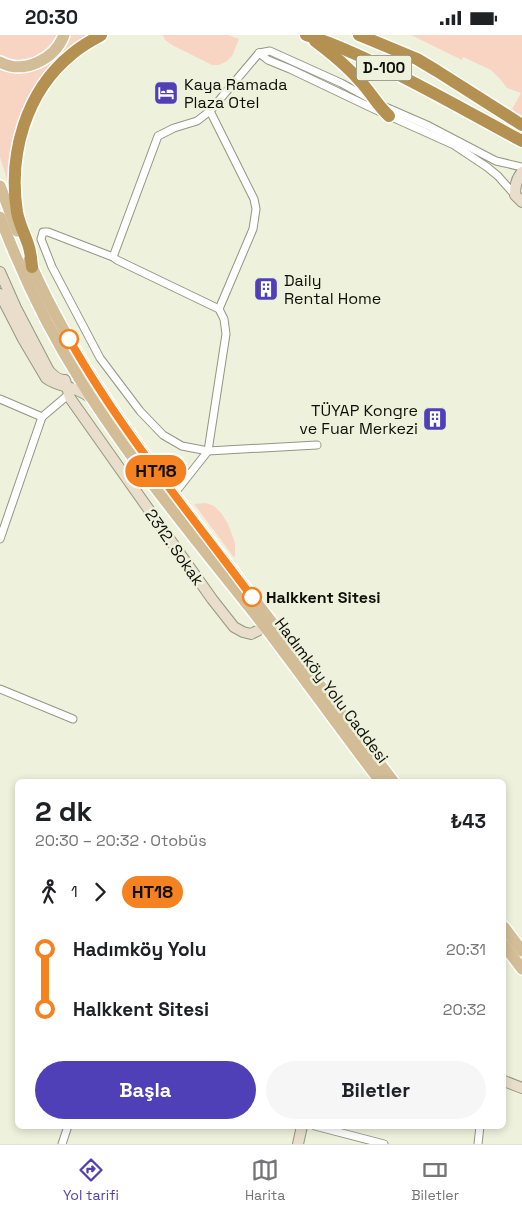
<!DOCTYPE html>
<html lang="tr">
<head>
<meta charset="utf-8">
<style>
  :root { --surface:#fff; --page:#f6f6f6; --text:#202124; --muted:#757577; --line:#e0e0e0; --accent:#5040b8 }
  body { margin:0; font-family:"Space Grotesk",sans-serif; background:var(--page); color:var(--text); height:100vh; display:flex; flex-direction:column; font-size:19px; white-space:nowrap }
  * { box-sizing:border-box; margin:0 }
  p { font-size:16px; color:var(--muted) }
  .icon { flex:none; width:28px; height:28px; fill:none; stroke:currentColor; stroke-width:2; stroke-linecap:round; stroke-linejoin:round }
  .map { position:relative; flex:1; overflow:hidden }
  .details { position:absolute; left:15px; top:744px; width:491px; height:350px; display:flex; flex-direction:column; background:var(--surface); border-radius:8px; box-shadow:0 2px 8px #0003 }
  .details>* { flex:none }
  .badge { padding:0 10px; border-radius:16px; font-size:18px; line-height:32px }
  .map>.badge { position:absolute; translate:-50% -50%; box-shadow:0 0 0 2px #fff }
  .legs { display:flex; align-items:center; gap:8px; height:55px; padding:0 20px; font-size:16px }
  .legs p { margin-inline-start:auto }
  .summary { display:flex; align-items:center; justify-content:space-between; height:85px; padding:0 20px }
  h1 { font-size:28px; font-weight:700; line-height:38px }
  .cta { display:flex; gap:10px; margin-top:auto; padding:10px 20px }
  .cta a { flex:1; height:58px; border-radius:30px; background:var(--accent); color:#fff; font-size:20px; font-weight:700; line-height:58px; text-align:center }
  .cta a+a { background:var(--page); color:var(--text) }
  ul { padding:0 20px; list-style:none }
  li { display:flex; align-items:center; gap:18px; height:60px; font-size:19px }
  li i { display:grid; place-items:center; width:8px; height:100%; margin:0 6px; background:currentColor }
  li i::after { content:''; width:12px; height:12px; margin:-6px; border:4px solid; border-radius:50%; background:var(--surface) }
  li p { margin-inline-start:auto }
  li:first-child i { background:linear-gradient(#0000 50%,currentColor 0) }
  li:last-child i { background:linear-gradient(currentColor 50%,#0000 0) }
  .status { display:flex; justify-content:space-between; align-items:center; height:35px; padding:0 25px; background:var(--surface); direction:ltr }
  .status svg { height:14px; fill:currentColor }
  .tabs { display:flex; justify-content:space-around; align-items:center; height:70px; border-top:1px solid var(--line); background:var(--surface); font-size:14px; color:var(--muted) }
  .tabs a { display:grid; justify-items:center; gap:2px }
  .tabs .active { color:var(--accent) }
  .map>svg:first-child { display:block }
</style>
</head>
<body>
<div class="status"><b>20:30</b><svg viewBox="0 0 49 12"><path d="M0 12V9h3v3zM5 12V6h3v6zM10 12V3h3v9zM15 12V0h3v12zM26 1h20v11H26zM47 4h2v5h-2z"/></svg></div>
<div class="map">
<svg width="522" height="1109" viewBox="0 0 522 1109">
  <rect width="100%" height="100%" fill="#eef2dc"/>
  <g fill="#f8d4c2">
    <path d="M0,0H59L47,17L24,27L9,26L0,22Z"/>
    <path d="M68,0H92L50,34L9,151L0,122V32L20,35Z"/>
    <path d="M163,0H228L239,4L232,21L227,26L219,30H212L174,11L165,5Z"/>
    <path d="M411,0H522V82L512,74L521,58L507,53L500,44L491,35L463,22L462,25Z"/>
    <path d="M206,468L214,471L221,478L228,489L235,508V522L233,521L194,469Z"/>
  </g>
  <g fill="none" stroke-linecap="round" stroke-linejoin="round">
    <defs>
      <g id="street">
        <path d="M259,18L210,76L197,86L174,93L158,101L113,222L48,197H43L41,204L52,232L100,323L140,376L163,400L182,411L208,416L317,410"/>
        <path d="M259,18L268,25L290,34L376,75L454,110L487,132L498,141L515,160"/>
        <path d="M259,18L270,16L341,48L372,65"/>
        <path d="M383,71L429,91L496,126L522,132"/>
        <path d="M210,76L254,164L256,174L253,194L219,274"/>
        <path d="M113,222L117,225L219,274L224,284L226,299L208,416L174,459"/>
        <path d="M0,364L42,382"/>
        <path d="M0,504L42,382L68,360"/>
        <path d="M0,654L73,684"/>
        <path d="M315,1091L384,1109"/>
        <path d="M62,1109L68,1091"/>
        <path d="M478,1109L480,1091"/>
      </g>
      <g id="secondary">
        <path d="M522,137C516,144 515,151 515,160L522,167"/>
        <path d="M0,237L16,273L49,336C53,340 57,345 64,345"/>
        <path d="M0,259L23,304L46,343C55,350 66,351 77,355C82,357 87,360 91,363"/>
        <path d="M65,345L70,363L212,564L234,592L243,597L251,599L265,592"/>
        <path d="M504,1046L522,1053"/>
        <path d="M298,1109L302,1091"/>
      </g>
      <g id="primary">
        <path d="M0,27C24,40 55,24 64,0"/>
        <path d="M0,151L17,196"/>
        <path d="M0,182C22,240 49,296 82,348C136,434 202,512 265,592C304,643 341,695 380,746"/>
        <path d="M29,225C74,329 143,419 211,508C272,587 333,667 393,746"/>
        <path d="M504,892L522,916"/>
        <path d="M504,910L522,934"/>
      </g>
      <g id="highway">
        <path d="M306,0C336,9 365,23 393,37C437,59 479,83 522,106"/>
        <path d="M359,0L417,24L437,36L522,90"/>
        <path d="M315,6C331,18 346,30 359,45C370,56 377,70 389,81"/>
        <path d="M32,232C31,224 31,217 28,209C24,198 19,188 17,177C8,119 26,56 72,19C81,11 91,6 101,0"/>
      </g>
    </defs>
    <use href="#street" stroke="#939682" stroke-width="9"/>
    <use href="#secondary" stroke="#939682" stroke-width="12"/>
    <use href="#primary" stroke="#fff" stroke-width="14"/>
    <use href="#highway" stroke="#fff" stroke-width="15"/>
    <use href="#street" stroke="#fff" stroke-width="7"/>
    <use href="#secondary" stroke="#e8decb" stroke-width="10"/>
    <use href="#primary" stroke="#d2bd97" stroke-width="11"/>
    <use href="#highway" stroke="#b49151" stroke-width="12"/>
  </g>
  <g fill="none" stroke-linecap="round" stroke-linejoin="round">
    <defs>
      <path id="line-1" d="M69,304C121,396 189,477 252,562"/>
    </defs>
    <use href="#line-1" stroke="#fff" stroke-width="11"/>
    <use href="#line-1" stroke="#f58220" stroke-width="8"/>
  </g>
  <defs>
    <symbol id="hotel-square" viewBox="-11 -11 22 22"><rect x="-9" y="-9" width="18" height="18" rx="4" fill="#5040b8" stroke="#eef2dc"/><path d="M-6-4.5h1.5V1H6V5H4.5V3h-9V5H-6ZM-4 0a1.8 1.8 0 1 1 3.6 0ZM.5 0V-2.5h3Q6-2.5 6 0Z" fill="#fff"/></symbol>
    <symbol id="building-square" viewBox="-11 -11 22 22"><rect x="-9" y="-9" width="18" height="18" rx="4" fill="#5040b8" stroke="#eef2dc"/><path d="M-4-6H4V6H1V3H-1V6H-4ZM-2.5-4.3h1.7v1.8h-1.7ZM.8-4.3h1.7v1.8H.8ZM-2.5-1h1.7V.8h-1.7ZM.8-1h1.7V.8H.8Z" fill="#fff"/></symbol>
  </defs>
  <g fill-rule="evenodd">
    <use href="#hotel-square" x="152" y="44" width="28" height="28"/>
    <use href="#building-square" x="252" y="240" width="28" height="28"/>
    <use href="#building-square" x="421" y="370" width="28" height="28"/>
  </g>
  <g fill="#fff" stroke="#f58220" stroke-width="2.5">
    <circle cx="69" cy="304" r="9"/>
    <circle cx="252" cy="562" r="9"/>
  </g>
  <g text-anchor="middle" stroke-width="5" stroke-linejoin="round" paint-order="stroke">
    <rect fill="#eef2dc" stroke="#515348" stroke-width="1" x="356.5" y="20.5" width="55" height="25" rx="4"/>
    <g font-size="15" font-weight="bold" fill="#0e0f08">
      <text x="384" y="38">D-100</text>
    </g>
    <g font-size="16" fill="#0e0f08" stroke="#eef2dc" text-anchor="start">
      <text x="184" y="55">Kaya Ramada<tspan x="184" dy="18">Plaza Otel</tspan></text>
      <text x="284" y="251">Daily<tspan x="284" dy="18">Rental Home</tspan></text>
      <text x="418" y="381" text-anchor="end">TÜYAP Kongre<tspan x="418" dy="18">ve Fuar Merkezi</tspan></text>
    </g>
    <g font-size="16" fill="#0e0f08" stroke="#eef2dc">
      <text transform="translate(175 512) rotate(55)" y="6">2312. Sokak</text>
      <text transform="translate(332 655) rotate(53)" y="6">Hadımköy Yolu Caddesi</text>
    </g>
    <g font-size="16" font-weight="bold" fill="#0e0f08" stroke="#eef2dc" text-anchor="start">
      <text x="266" y="568">Halkkent Sitesi</text>
    </g>
  </g>
</svg>
<b class="badge" style="left:156px;top:436px;background:#f58220;color:#111">HT18</b>
<section class="details">
<div class="summary"><div><h1>2 dk</h1><p>20:30 – 20:32 · Otobüs</p></div><b>₺43</b></div>
<div class="legs"><svg class="icon" aria-label="walk" viewBox="0 0 24 24"><circle cx="13" cy="4" r="2"/><path d="M13 8l-2 6 4 7M11 14l-3 7M7 12l3-4h3l4 4"/></svg>1<svg class="icon" aria-label="forward" viewBox="0 0 24 24"><path d="M9 5l7 7-7 7"/></svg><b class="badge" style="background:#f58220;color:#111">HT18</b></div>
<ul>
<li><i style="color:#f58220"></i><b>Hadımköy Yolu</b><p>20:31</p></li>
<li><i style="color:#f58220"></i><b>Halkkent Sitesi</b><p>20:32</p></li>
</ul>
<div class="cta"><a>Başla</a><a>Biletler</a></div>
</section>
</div>
<nav class="tabs">
<a class="active"><svg class="icon" aria-label="directions" viewBox="0 0 24 24"><path d="M12 3l9 9-9 9-9-9zM9 14v-3h6M13 9l2 2-2 2"/></svg>Yol tarifi</a>
<a><svg class="icon" aria-label="map" viewBox="0 0 24 24"><path d="M3 6l6-2 6 2 6-2v14l-6 2-6-2-6 2zM9 4v14M15 6v14"/></svg>Harita</a>
<a><svg class="icon" aria-label="tickets" viewBox="0 0 24 24"><path d="M3 7h18v10H3zM15 7v10"/></svg>Biletler</a>
</nav>
</body>
</html>
